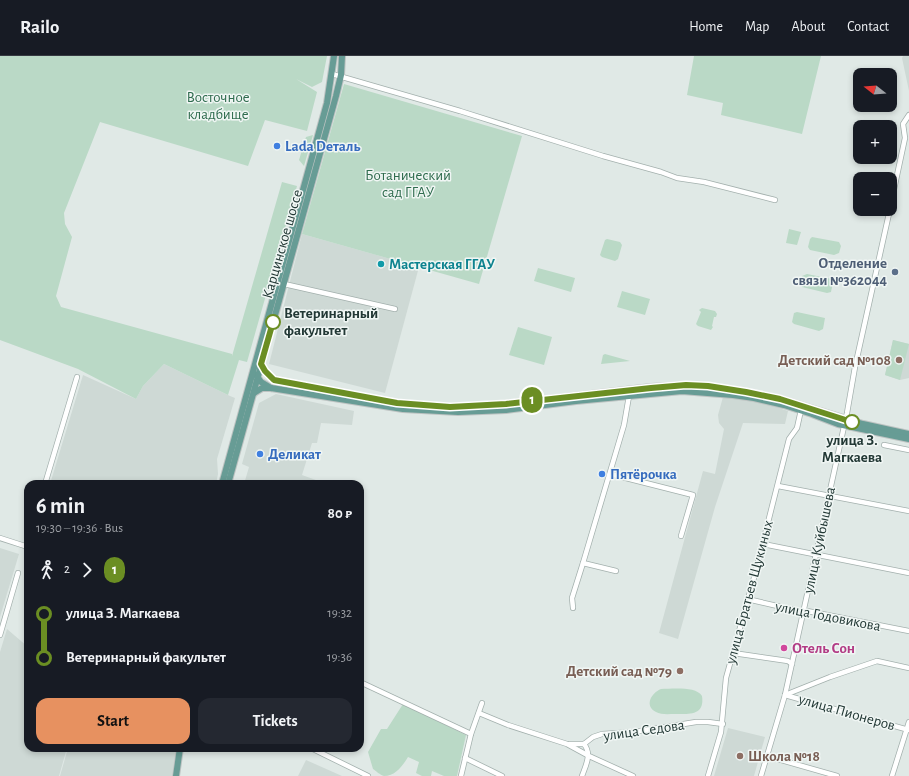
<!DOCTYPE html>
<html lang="en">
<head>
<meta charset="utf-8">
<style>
  :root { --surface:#171b24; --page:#242831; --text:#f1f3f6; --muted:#9ea1a6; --line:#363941; --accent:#e79160 }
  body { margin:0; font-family:"Alegreya Sans",sans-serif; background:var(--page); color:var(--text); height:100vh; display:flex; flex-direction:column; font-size:15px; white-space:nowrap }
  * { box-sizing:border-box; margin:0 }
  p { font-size:13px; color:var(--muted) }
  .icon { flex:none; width:22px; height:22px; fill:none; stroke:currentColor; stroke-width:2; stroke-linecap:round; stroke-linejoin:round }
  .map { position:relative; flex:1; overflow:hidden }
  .panel { position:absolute; left:24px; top:424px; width:340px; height:272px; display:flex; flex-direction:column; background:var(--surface); border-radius:12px; box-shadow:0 2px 6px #0003 }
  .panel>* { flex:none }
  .badge { padding:0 8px; border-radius:13px; font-size:14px; line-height:26px }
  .needle { width:26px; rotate:287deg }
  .fabs { position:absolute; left:853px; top:12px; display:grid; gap:8px }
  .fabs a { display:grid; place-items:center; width:44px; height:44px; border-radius:8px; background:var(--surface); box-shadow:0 2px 6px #0003; font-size:20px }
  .map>.badge { position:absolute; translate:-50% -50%; box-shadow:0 0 0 2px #fff }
  .legs { display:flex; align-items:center; gap:6px; height:44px; padding:0 12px; font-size:13px }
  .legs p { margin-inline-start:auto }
  .summary { display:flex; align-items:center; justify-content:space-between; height:68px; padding:0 12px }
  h1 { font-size:22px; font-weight:700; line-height:30px }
  .action { display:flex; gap:8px; margin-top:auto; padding:8px 12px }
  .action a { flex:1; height:46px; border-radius:12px; background:var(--accent); color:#111; font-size:16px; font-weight:700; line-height:46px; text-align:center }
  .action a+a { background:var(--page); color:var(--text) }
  ul { padding:0 12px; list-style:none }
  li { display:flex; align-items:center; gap:14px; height:44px; font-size:15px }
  li i { display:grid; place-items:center; width:6px; height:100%; margin:0 5px; background:currentColor }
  li i::after { content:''; width:10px; height:10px; margin:-5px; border:3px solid; border-radius:50%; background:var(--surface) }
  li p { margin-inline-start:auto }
  li:first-child i { background:linear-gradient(#0000 50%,currentColor 0) }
  li:last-child i { background:linear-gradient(currentColor 50%,#0000 0) }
  header { display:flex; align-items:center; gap:24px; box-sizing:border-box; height:56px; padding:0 20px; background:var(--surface); border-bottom:1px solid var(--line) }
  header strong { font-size:19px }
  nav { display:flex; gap:22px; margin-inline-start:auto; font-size:14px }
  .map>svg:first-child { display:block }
</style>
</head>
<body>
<header>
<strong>Railo</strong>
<nav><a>Home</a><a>Map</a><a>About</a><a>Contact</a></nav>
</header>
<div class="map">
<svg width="909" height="720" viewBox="0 0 909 720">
  <rect width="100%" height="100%" fill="#e0e9e6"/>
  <g fill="#ced9d5">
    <path d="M903,0H909V35L902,2Z"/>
    <path d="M302,178L419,211L385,337L269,308Z"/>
    <path d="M893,284L909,288V322L900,324L885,319Z"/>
    <path d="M164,308L230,340L235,342L217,403L218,418L216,428H50L83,319L136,343L143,330Z"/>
    <path d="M276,338L354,355L352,369L321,367L317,387H312L302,419L327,428H244L249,411L242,408L259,347Z"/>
    <path d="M723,341L763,347L788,355L785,368L743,367L715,451L678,583L659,577L703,415L715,418L724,373L719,367L718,359Z"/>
    <path d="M0,492L19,498L0,561Z"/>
    <path d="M7,573L28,591V692H67L59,720H0V596Z"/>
    <path d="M728,672L765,681L754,720H714Z"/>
    <path d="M68,692H176L172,720H60Z"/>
    <path d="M306,704L342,720H298Z"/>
  </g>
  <g fill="#bad9c6">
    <path d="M0,0H327L322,26L312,31L296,23L317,36L307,75L265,64L248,110L100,66L64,157L65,168L72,181L56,240L61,251L232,298V300L282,126L297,130L247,306L239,304L228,339L164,308L143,330L136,343L78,313L0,284Z"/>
    <path d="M694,0H821L802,78L721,59L723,47L687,39Z"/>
    <path d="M344,28L522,80L479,228L302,178Z"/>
    <path d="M313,79L304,110L299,104L306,81Z"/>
    <path d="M789,173L801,176L797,189L786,187Z"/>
    <path d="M812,181L839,186L841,190L839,197L834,199L810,194L808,191L810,183Z"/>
    <path d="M607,183L620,186L622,189L618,203L615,205L602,201L600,199L605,184Z"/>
    <path d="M538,212L575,222L571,236L534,225Z"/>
    <path d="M807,218L832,223L833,226L831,236L827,237L802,231L800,227L802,220Z"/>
    <path d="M622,235L650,243L645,259L617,251Z"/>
    <path d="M702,252L715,255L717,258L716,261H714L712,270L713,271L711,274L698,270L696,268L701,256L699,254Z"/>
    <path d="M797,256L825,262L823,273L819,275L794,268L792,266L794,257Z"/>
    <path d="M518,271L552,281L544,309L509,299Z"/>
    <path d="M893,284L909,288L900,324L885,319Z"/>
    <path d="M605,298L630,305L601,308L603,299Z"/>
    <path d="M661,633C672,633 696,630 702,640C705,660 689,658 675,658C669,658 661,659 656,656C644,650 651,637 661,633Z"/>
    <path d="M403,648L466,679L457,720H444L432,715L431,720H422L416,717L419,706L408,701C403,709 396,720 384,720C380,719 376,715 373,713L368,696L381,673H387Z"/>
  </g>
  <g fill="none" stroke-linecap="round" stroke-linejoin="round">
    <defs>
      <g id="minor">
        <path d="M332,18L460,55L603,100L661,116L677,122L704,126L775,144"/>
        <path d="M890,152L905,82L903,68L909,59"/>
        <path d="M284,228L395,253"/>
        <path d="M884,389L909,394"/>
        <path d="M610,418L693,439L681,480"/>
        <path d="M45,428L77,321"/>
        <path d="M778,430L909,455"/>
        <path d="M0,482L28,491"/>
        <path d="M763,488L909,517"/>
        <path d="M26,490L28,483"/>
        <path d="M616,515L583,507L624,369L629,340"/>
        <path d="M747,543L799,555H807L909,575"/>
        <path d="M573,552L572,542L583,507"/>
        <path d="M0,579L18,517"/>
        <path d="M733,597L788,605L792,608"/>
        <path d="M360,626L471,678"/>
        <path d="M785,639L830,621L877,605L909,612"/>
        <path d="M785,639L909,674"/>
        <path d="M479,657L508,669L567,688L589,700L633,720"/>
        <path d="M569,688H584L593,681L602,678L634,676L696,666H708L723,668"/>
        <path d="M311,692L368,720"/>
        <path d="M767,700L837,720"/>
        <path d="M465,702L502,720"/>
        <path d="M461,720L471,678L482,647"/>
        <path d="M582,720C586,709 592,698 584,688"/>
        <path d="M708,720L721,676L726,622L755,518L789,383L797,372L801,354"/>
        <path d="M761,720L785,639L847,357L855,311L890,153"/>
        <path d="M892,720L909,666"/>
      </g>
      <g id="major">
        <path d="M261,308C264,315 270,323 277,325L397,347L449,351L506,348L651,331L686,329L708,330L746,336L781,343L863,368L909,378"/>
        <path d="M256,319L261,326L271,332"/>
        <path d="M254,337L262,332H271L403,353L458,356L506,354L576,345L682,335L733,339L754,342L784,349L812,358L838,368L909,383"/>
        <path d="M222,428L327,47L334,0"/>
        <path d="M228,428L336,40L341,19L342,0"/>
        <path d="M176,720L180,692"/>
      </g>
    </defs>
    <use href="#minor" stroke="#a3b0ad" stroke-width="6"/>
    <use href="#major" stroke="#bdc3c2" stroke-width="8"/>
    <use href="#minor" stroke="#fff" stroke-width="4.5"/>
    <use href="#major" stroke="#679c95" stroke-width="6"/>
  </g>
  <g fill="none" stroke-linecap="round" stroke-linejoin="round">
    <defs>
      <path id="line-1" d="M273,266L261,308L265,315L274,324L397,347L450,351L506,348L651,332L686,329L708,330L746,336L780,343L852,366"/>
    </defs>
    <use href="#line-1" stroke="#fff" stroke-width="9"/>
    <use href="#line-1" stroke="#6b8e23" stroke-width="6"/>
  </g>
  <g fill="#3f7fe0" stroke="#f0f6f4" stroke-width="1.5">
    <circle cx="277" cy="90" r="4"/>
    <circle cx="260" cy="398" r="4"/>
    <circle cx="602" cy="418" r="4"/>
  </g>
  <circle fill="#0f9aa8" stroke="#f0f6f4" stroke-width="1.5" cx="381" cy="208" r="4"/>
  <circle fill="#5c6f8a" stroke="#f0f6f4" stroke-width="1.5" cx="895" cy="216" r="4"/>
  <g fill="#fff" stroke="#6b8e23" stroke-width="2">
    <circle cx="273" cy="266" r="7"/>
    <circle cx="852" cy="366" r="7"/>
  </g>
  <g fill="#8d6e63" stroke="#f0f6f4" stroke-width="1.5">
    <circle cx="899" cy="304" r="4"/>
    <circle cx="680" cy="615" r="4"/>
    <circle cx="740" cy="700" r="4"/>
  </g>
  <circle fill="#d1479c" stroke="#f0f6f4" stroke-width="1.5" cx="784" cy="592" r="4"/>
  <g text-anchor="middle" stroke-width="3" stroke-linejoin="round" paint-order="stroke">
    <g font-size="15" fill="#2f6c4e" stroke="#f0f6f4">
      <text x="218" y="46">Восточное<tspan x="218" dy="17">кладбище</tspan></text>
      <text x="408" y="124">Ботанический<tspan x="408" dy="17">сад ГГАУ</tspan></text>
    </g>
    <g font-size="15" font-weight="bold" fill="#366cbe" stroke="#f0f6f4" text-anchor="start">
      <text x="285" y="95">Lada Dеталь</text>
      <text x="268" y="403">Деликат</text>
      <text x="610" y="423">Пятёрочка</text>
    </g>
    <g font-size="15" fill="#223835" stroke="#f0f6f4">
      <text transform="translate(282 188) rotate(-74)" y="5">Карцинское шоссе</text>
      <text transform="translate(819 484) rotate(-78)" y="5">улица Куйбышева</text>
      <text transform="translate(749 536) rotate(-75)" y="5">улица Братьев Щукиных</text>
      <text transform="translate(828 560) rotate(11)" y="5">улица Годовикова</text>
      <text transform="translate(847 656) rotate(16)" y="5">улица Пионеров</text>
      <text transform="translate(644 674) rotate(-8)" y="5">улица Седова</text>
    </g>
    <g font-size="15" font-weight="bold" fill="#4e5e75" stroke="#f0f6f4" text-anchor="end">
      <text x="887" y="212">Отделение<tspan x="887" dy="17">связи №362044</tspan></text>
    </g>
    <g font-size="15" font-weight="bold" fill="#0d838f" stroke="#f0f6f4" text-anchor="start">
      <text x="389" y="213">Мастерская ГГАУ</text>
    </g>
    <g font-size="15" font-weight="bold" fill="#223835" stroke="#f0f6f4" text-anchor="start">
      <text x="284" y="262">Ветеринарный<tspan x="284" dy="17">факультет</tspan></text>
      <text x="852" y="389" text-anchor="middle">улица З.<tspan x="852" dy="17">Магкаева</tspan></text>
    </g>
    <g font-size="15" font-weight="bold" fill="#785e54" stroke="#f0f6f4" text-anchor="end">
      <text x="891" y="309">Детский сад №108</text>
      <text x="672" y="620">Детский сад №79</text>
      <text x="748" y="705" text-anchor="start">Школа №18</text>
    </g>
    <g font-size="15" font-weight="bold" fill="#b23c85" stroke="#f0f6f4" text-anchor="start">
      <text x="792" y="597">Отель Сон</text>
    </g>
  </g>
</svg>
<div class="fabs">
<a><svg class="needle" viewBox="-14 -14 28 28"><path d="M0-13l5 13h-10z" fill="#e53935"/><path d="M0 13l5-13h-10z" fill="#9ea1a6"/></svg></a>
<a>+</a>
<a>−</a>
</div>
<b class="badge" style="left:532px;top:344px;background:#6b8e23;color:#fff">1</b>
<section class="panel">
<div class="summary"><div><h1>6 min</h1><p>19:30 – 19:36 · Bus</p></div><b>80 ₽</b></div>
<div class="legs"><svg class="icon" aria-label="walk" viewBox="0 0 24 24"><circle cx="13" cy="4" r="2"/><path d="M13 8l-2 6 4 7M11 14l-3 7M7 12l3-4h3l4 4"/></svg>2<svg class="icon" aria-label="forward" viewBox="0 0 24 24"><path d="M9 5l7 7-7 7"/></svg><b class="badge" style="background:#6b8e23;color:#fff">1</b></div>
<ul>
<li><i style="color:#6b8e23"></i><b>улица З. Магкаева</b><p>19:32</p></li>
<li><i style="color:#6b8e23"></i><b>Ветеринарный факультет</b><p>19:36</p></li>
</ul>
<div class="action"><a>Start</a><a>Tickets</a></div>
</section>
</div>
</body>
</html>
